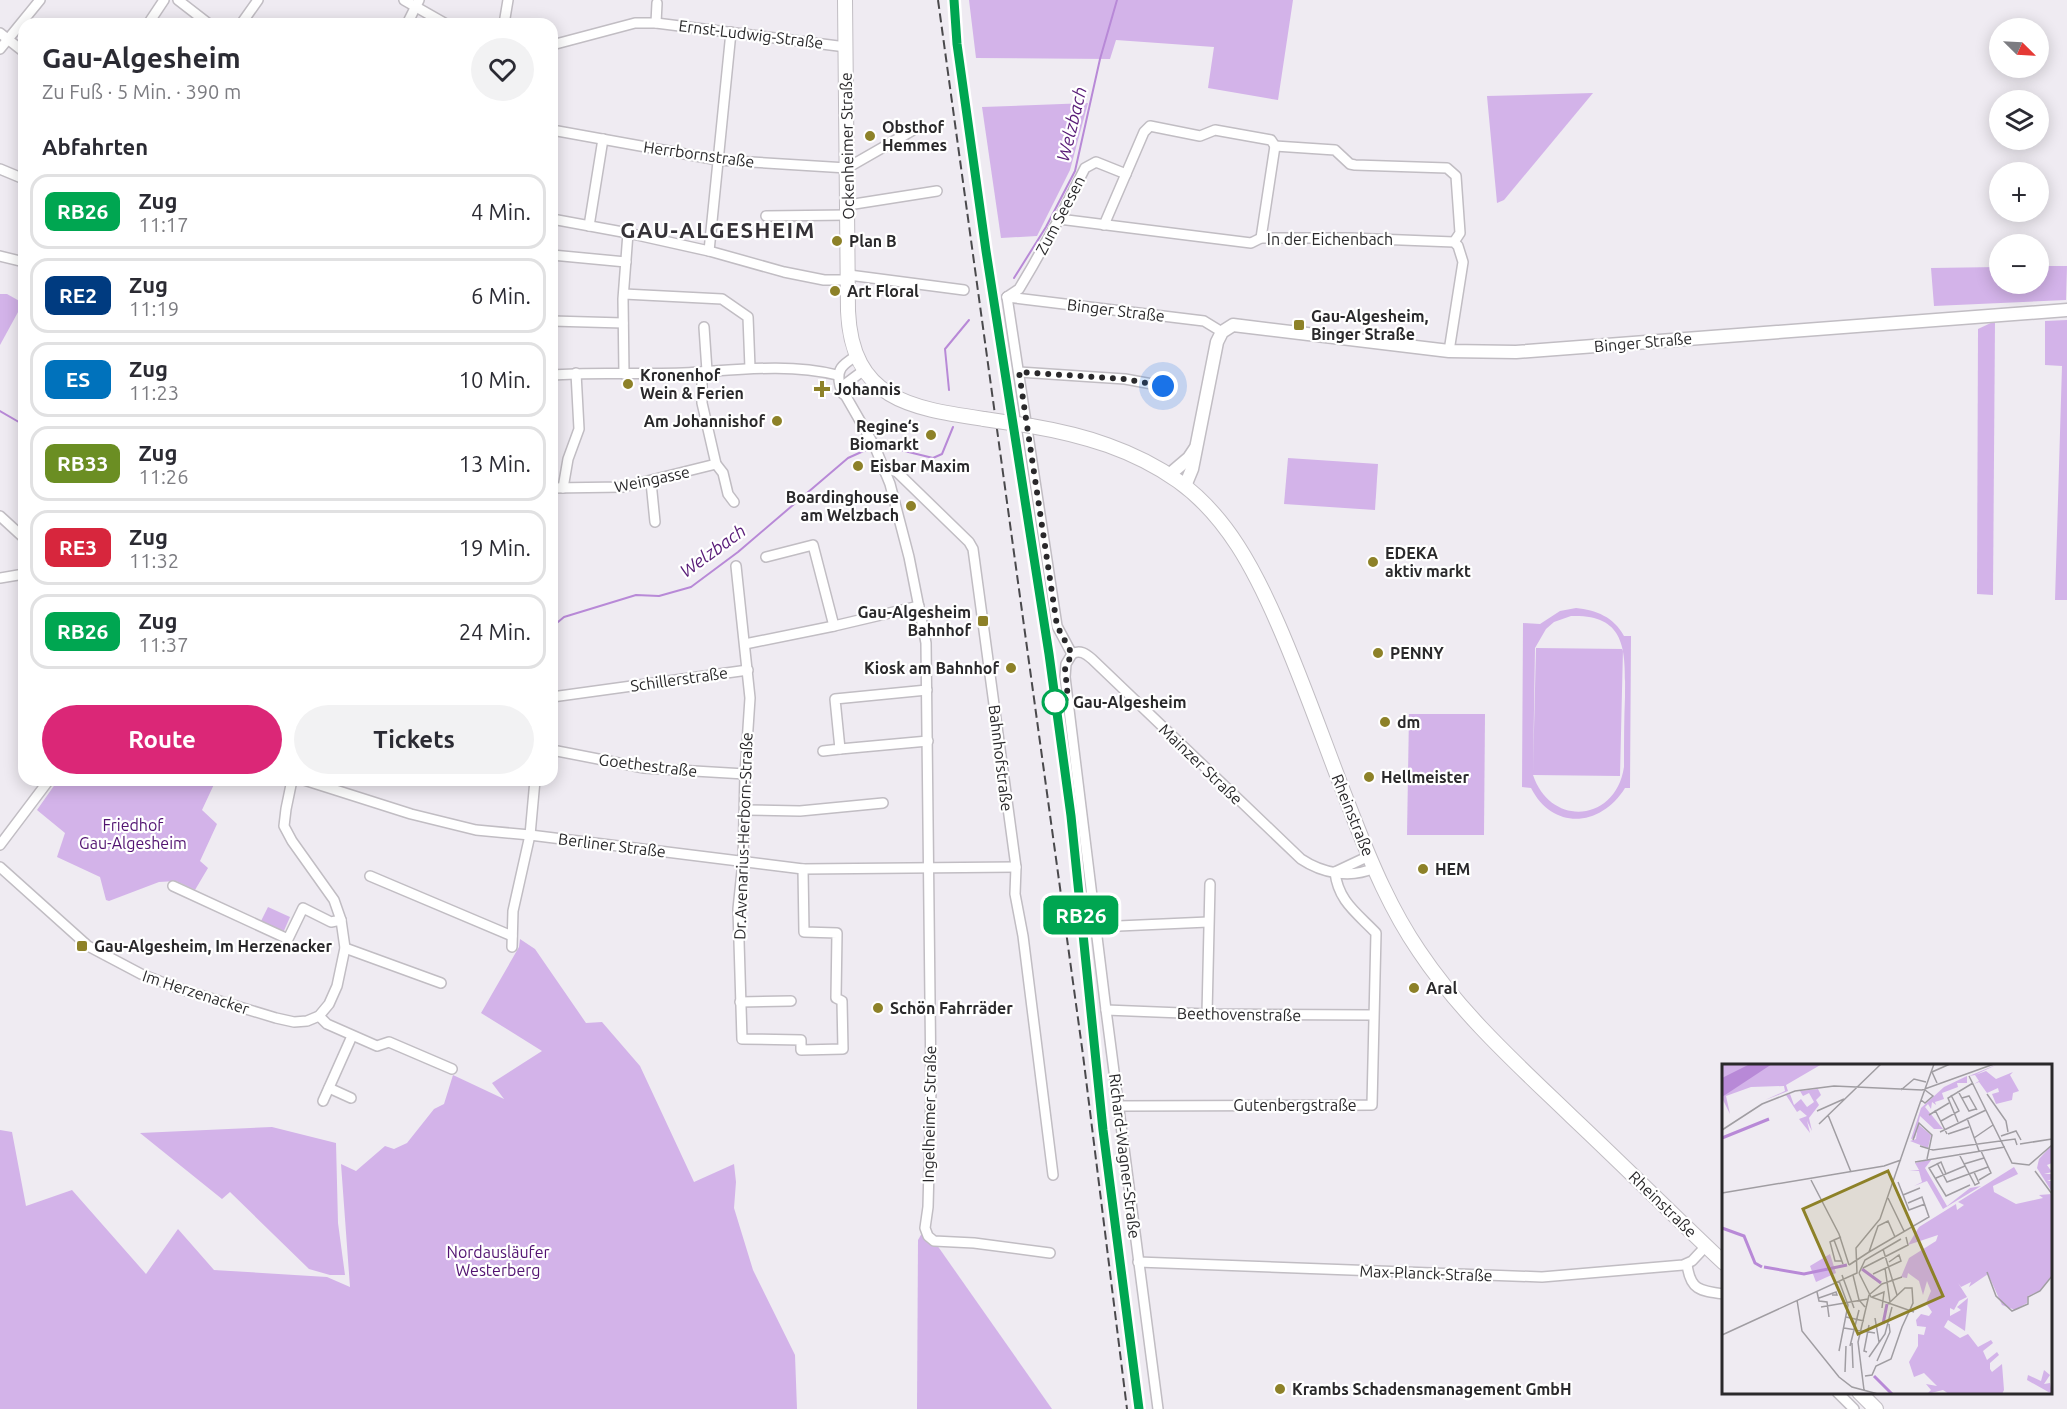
<!DOCTYPE html>
<html lang="de">
<head>
<meta charset="utf-8">
<style>
  :root { --surface:#fff; --page:#f2f2f3; --text:#2b2b33; --muted:#7c7c81; --line:#e1e1e2; --accent:#db2777 }
  body { margin:0; font-family:Ubuntu,sans-serif; background:var(--page); color:var(--text); height:100vh; display:flex; flex-direction:column; font-size:22px; white-space:nowrap }
  * { box-sizing:border-box; margin:0 }
  p { font-size:20px; color:var(--muted) }
  .icon { flex:none; width:33px; height:33px; fill:none; stroke:currentColor; stroke-width:2; stroke-linecap:round; stroke-linejoin:round }
  .map { position:relative; flex:1; overflow:hidden }
  .sheet { position:absolute; left:18px; top:18px; width:540px; height:768px; display:flex; flex-direction:column; background:var(--surface); border-radius:18px; box-shadow:0 3px 15px #0003 }
  .sheet>* { flex:none }
  .badge { padding:0 12px; border-radius:9px; font-size:21px; line-height:39px }
  .needle { width:39px; rotate:114deg }
  .fabs { position:absolute; left:1989px; top:18px; display:grid; gap:12px }
  .fabs a { display:grid; place-items:center; width:60px; height:60px; border-radius:50%; background:var(--surface); box-shadow:0 3px 15px #0003; font-size:30px }
  .you { position:absolute; width:30px; height:30px; margin:-15px; border:4px solid #fff; border-radius:50%; background:#1a73e8; box-shadow:0 0 0 9px #1a73e833 }
  .map>.badge { position:absolute; translate:-50% -50%; box-shadow:0 0 0 3px #fff }
  h2 { padding:0 24px; font-size:22px; line-height:54px }
  .round { display:grid; place-items:center; flex:none; width:63px; height:63px; border-radius:32px; background:var(--page) }
  .head { display:flex; align-items:center; justify-content:space-between; height:102px; padding:0 24px }
  h1 { font-size:28px; font-weight:700; line-height:45px }
  .cta { display:flex; gap:12px; margin-top:auto; padding:12px 24px }
  .cta a { flex:1; height:69px; border-radius:36px; background:var(--accent); color:#fff; font-size:24px; font-weight:700; line-height:69px; text-align:center }
  .cta a+a { background:var(--page); color:var(--text) }
  ul { padding:0; list-style:none }
  li { display:flex; align-items:center; gap:18px; height:75px; margin:0 12px 9px; padding:0 12px; border:3px solid var(--line); border-radius:18px }
  li div { flex:1 }
  li b { display:block; font-size:22px }
  li em { font-style:normal }
  li .badge { min-width:66px; font-weight:700; text-align:center }
  .map>svg:first-child { display:block }
</style>
</head>
<body>
<div class="map">
<svg width="2067" height="1409" viewBox="0 0 2067 1409">
  <rect width="100%" height="100%" fill="#efebf2"/>
  <g fill="#d3b3e9" fill-rule="evenodd">
    <path d="M969,0H1293L1278,100L1208,88L1214,47L1116,40L1110,59L976,58Z"/>
    <path d="M1593,93L1504,200L1497,203L1487,96Z"/>
    <path d="M1088,103L1070,170L1037,236L1001,238L982,107Z"/>
    <path d="M2039,266H2067L2066,300L1934,306L1931,268L1999,267L2000,284H2038Z"/>
    <path d="M0,294H7L23,303L0,345Z"/>
    <path d="M2067,320V600H2055L2062,366L2045,365V321Z"/>
    <path d="M1995,321L1993,595L1977,594L1978,329Z"/>
    <path d="M1288,458L1378,464L1375,510L1284,504Z"/>
    <path d="M1576,608C1596,610 1614,617 1624,636H1631L1630,788H1625C1601,827 1553,831 1531,788L1522,787L1523,623L1540,624L1560,611ZM1571,616C1629,614 1625,654 1625,697C1624,720 1624,743 1624,767C1616,822 1551,828 1533,775L1620,776L1623,649L1536,648L1533,771L1535,648L1546,629L1554,622Z"/>
    <path d="M1409,714H1485L1484,835H1407Z"/>
    <path d="M58,780H216L202,810L217,824L200,861L208,868L195,890L176,881L159,882L109,901L106,900L100,877L57,857L65,833L37,810Z"/>
    <path d="M268,907L290,917L283,933L260,923Z"/>
    <path d="M520,939L535,949L586,1023L602,1022L640,1066L694,1182L734,1164L736,1182L734,1208L753,1270L795,1355L797,1409H0V1130L12,1132L26,1206L72,1190L146,1274L178,1229L214,1270L327,1277L350,1287L341,1164L356,1171L385,1146L394,1149L407,1143L434,1109L444,1104L453,1075L504,1099L492,1083L542,1051L481,1013L519,947Z"/>
    <path d="M272,1127L336,1143L338,1223L345,1275H330L309,1269L230,1192L222,1199L140,1133Z"/>
    <path d="M925,1228L1052,1409H917L918,1240Z"/>
  </g>
  <g fill="none" stroke-linecap="round" stroke-linejoin="round">
    <g stroke="#b889d7" stroke-width="2">
      <path d="M1014,278L1046,227L1075,171L1100,59L1117,0"/>
      <path d="M949,390L945,349L969,320"/>
      <path d="M0,411L24,425"/>
      <path d="M888,447L933,458L942,454L953,427"/>
      <path d="M552,627L564,617L636,595L659,596L691,587L738,552L848,458L868,449"/>
    </g>
    <defs>
      <g id="minor">
        <path d="M178,0L209,24"/>
        <path d="M404,0L446,24"/>
        <path d="M656,23L657,3"/>
        <path d="M148,24L164,0"/>
        <path d="M241,24L258,0"/>
        <path d="M407,24L419,0"/>
        <path d="M504,24L508,0"/>
        <path d="M0,33L24,52"/>
        <path d="M552,45L635,23H656L846,47"/>
        <path d="M0,49L40,0"/>
        <path d="M552,130L718,160L847,168L915,129"/>
        <path d="M1275,146L1335,150L1350,164L1355,165L1447,168L1456,176L1460,233L1454,242"/>
        <path d="M0,169L24,179"/>
        <path d="M848,205L937,191"/>
        <path d="M766,216L848,215"/>
        <path d="M552,219L628,233L709,251L784,272L824,280H849"/>
        <path d="M1059,219L1251,243L1261,238H1350L1454,242L1458,246L1463,262L1449,351"/>
        <path d="M1104,225L1144,132L1150,126L1200,136L1215,130L1271,140L1275,146"/>
        <path d="M589,226L603,139"/>
        <path d="M1261,238L1275,146"/>
        <path d="M709,251L731,32"/>
        <path d="M552,255L626,262"/>
        <path d="M0,256L24,262"/>
        <path d="M849,275L964,290"/>
        <path d="M624,294L722,299L748,317L750,368"/>
        <path d="M1007,297L1057,626L1072,654"/>
        <path d="M1007,297L1204,321L1222,332"/>
        <path d="M1007,297L1019,289L1032,267L1059,219L1085,168L1096,162L1126,174"/>
        <path d="M552,321L623,323"/>
        <path d="M704,327L707,371"/>
        <path d="M856,356C842,365 836,369 840,386L875,447L890,484L909,557L926,643L931,1089L928,1207L925,1228L928,1236L934,1241L974,1243L1050,1253"/>
        <path d="M702,372V403L716,464L723,473L728,494L734,502"/>
        <path d="M1019,372L1125,379L1163,386"/>
        <path d="M624,374L623,299L628,233"/>
        <path d="M552,375C601,371 651,376 700,372C745,369 793,364 837,375"/>
        <path d="M843,394L844,385L864,370"/>
        <path d="M885,472L892,470L897,472L969,542L973,549L1016,867L1015,894L1023,936L1053,1175"/>
        <path d="M651,482L655,522"/>
        <path d="M552,488L623,487L716,464"/>
        <path d="M563,488L568,459L579,429L576,373"/>
        <path d="M0,516L24,538"/>
        <path d="M766,557L813,545L834,626"/>
        <path d="M736,566L750,698L745,774L743,862L738,909L742,1039L801,1040V1050L843,1049L842,1001L836,998L837,933L804,932L803,869"/>
        <path d="M0,578L24,574"/>
        <path d="M745,644L834,626L919,606"/>
        <path d="M1072,654L1066,664L1065,677L1106,1010L1158,1409"/>
        <path d="M1072,654C1080,649 1086,654 1092,659L1301,859C1322,873 1350,879 1374,868"/>
        <path d="M552,697L748,670"/>
        <path d="M840,749L928,741"/>
        <path d="M552,750L644,768L745,774"/>
        <path d="M823,751L840,749L835,699L927,690"/>
        <path d="M304,780L411,814L476,830L530,835L803,869L1016,867"/>
        <path d="M745,810L800,811L883,803"/>
        <path d="M0,845L49,780"/>
        <path d="M0,867L88,946L141,974L180,989L276,1018L294,1022L307,1021L319,1016L329,1004L337,986L345,948L341,920L334,900L292,841L284,826L286,809L292,780"/>
        <path d="M1335,872L1369,856"/>
        <path d="M370,876L512,936"/>
        <path d="M173,886L288,939L303,908L331,922L341,920"/>
        <path d="M1096,927L1208,922"/>
        <path d="M512,947L513,911L530,835L535,780"/>
        <path d="M345,948L441,983"/>
        <path d="M740,1002L791,1001"/>
        <path d="M1106,1010L1207,1014L1373,1015"/>
        <path d="M1207,1014L1210,884"/>
        <path d="M319,1016L327,1024L377,1046L389,1042L452,1069"/>
        <path d="M329,1088L351,1098"/>
        <path d="M323,1101L352,1036"/>
        <path d="M1118,1106L1372,1105L1376,933C1357,913 1338,901 1335,872"/>
        <path d="M1138,1262L1542,1277L1683,1265L1692,1261L1706,1246"/>
        <path d="M1687,1264C1690,1290 1700,1291 1724,1294"/>
        <path d="M1837,1392L1854,1409"/>
      </g>
      <g id="tertiary">
        <path d="M1169,475L1189,458L1195,449"/>
        <path d="M1185,486L1192,469L1217,342L1222,332L1233,325L1449,351L1516,352L2067,310"/>
      </g>
      <g id="secondary">
        <path d="M845,0L848,311C852,400 911,408 984,419"/>
        <path d="M1031,426C1084,435 1134,450 1178,481C1227,516 1255,571 1278,624C1306,688 1328,754 1354,819C1372,865 1391,910 1419,951C1461,1014 1518,1065 1572,1117C1623,1165 1673,1215 1724,1263"/>
        <path d="M1859,1392L1876,1409"/>
      </g>
    </defs>
    <use href="#minor" stroke="#c1bdc3" stroke-width="12"/>
    <use href="#tertiary" stroke="#c1bdc3" stroke-width="15"/>
    <use href="#secondary" stroke="#c1bdc3" stroke-width="16"/>
    <use href="#minor" stroke="#fff" stroke-width="9"/>
    <use href="#tertiary" stroke="#fff" stroke-width="12"/>
    <use href="#secondary" stroke="#fff" stroke-width="14"/>
    <g stroke="#4a494c" stroke-width="2" stroke-dasharray="9 4.5" stroke-linecap="butt">
      <path d="M938,0L1083,1055L1127,1409"/>
      <path d="M954,0L957,44L972,152L1049,654L1071,816L1103,1130L1139,1409"/>
    </g>
    <defs>
      <path id="secondary-bridge" d="M984,419L1031,426"/>
    </defs>
    <use href="#secondary-bridge" stroke="#c1bdc3" stroke-width="16" stroke-linecap="butt"/>
    <use href="#secondary-bridge" stroke="#fff" stroke-width="14"/>
  </g>
  <g fill="none" stroke-linecap="round" stroke-linejoin="round">
    <defs>
      <path id="line" d="M954,0L957,44L986,251L1049,654L1071,816L1103,1130L1139,1409"/>
    </defs>
    <use href="#line" stroke="#fff" stroke-width="14"/>
    <use href="#line" stroke="#00a651" stroke-width="9"/>
    <path stroke="#2a292b" stroke-width="6" stroke-dasharray="0 10.8" d="M1055,702L1068,699L1065,668L1072,654L1057,626L1019,372L1125,379L1163,386"/>
  </g>
  <g fill="#8d8128" stroke="#fff" stroke-width="2">
    <circle cx="870" cy="136" r="6"/>
    <circle cx="837" cy="241" r="6"/>
    <circle cx="835" cy="291" r="6"/>
    <rect x="1293" y="319" width="12" height="12" rx="3"/>
    <circle cx="628" cy="384" r="6"/>
    <path d="M819 380h6v6h6v6h-6v6h-6v-6h-6v-6h6z"/>
    <circle cx="777" cy="421" r="6"/>
    <circle cx="931" cy="435" r="6"/>
    <circle cx="858" cy="466" r="6"/>
    <circle cx="911" cy="506" r="6"/>
    <circle cx="1373" cy="562" r="6"/>
    <rect x="977" y="615" width="12" height="12" rx="3"/>
    <circle cx="1378" cy="653" r="6"/>
    <circle cx="1011" cy="668" r="6"/>
    <circle cx="1385" cy="722" r="6"/>
    <circle cx="1369" cy="777" r="6"/>
    <circle cx="1423" cy="869" r="6"/>
    <rect x="76" y="940" width="12" height="12" rx="3"/>
    <circle cx="1414" cy="988" r="6"/>
    <circle cx="878" cy="1008" r="6"/>
    <circle cx="1280" cy="1389" r="6"/>
  </g>
  <circle fill="#fff" stroke="#00a651" stroke-width="3" cx="1055" cy="702" r="12"/>
  <g text-anchor="middle" stroke-width="4.5" stroke-linejoin="round" paint-order="stroke">
    <g font-size="16" fill="#2a292b" stroke="#fff">
      <text transform="translate(751 34) rotate(7)" y="6">Ernst-Ludwig-Straße</text>
      <text transform="translate(847 146) rotate(-91)" y="6">Ockenheimer Straße</text>
      <text transform="translate(699 154) rotate(8)" y="6">Herrbornstraße</text>
      <text transform="translate(1060 215) rotate(-62)" y="6">Zum Seesen</text>
      <text x="1330" y="245">In der Eichenbach</text>
      <text transform="translate(1116 310) rotate(7)" y="6">Binger Straße</text>
      <text transform="translate(1643 342) rotate(-5)" y="6">Binger Straße</text>
      <text transform="translate(652 479) rotate(-12)" y="6">Weingasse</text>
      <text transform="translate(679 679) rotate(-8)" y="6">Schillerstraße</text>
      <text transform="translate(1001 758) rotate(83)" y="6">Bahnhofstraße</text>
      <text transform="translate(1201 764) rotate(44)" y="6">Mainzer Straße</text>
      <text transform="translate(648 765) rotate(7)" y="6">Goethestraße</text>
      <text transform="translate(1353 815) rotate(68)" y="6">Rheinstraße</text>
      <text transform="translate(743 836) rotate(-88)" y="6">Dr.Avenarius-Herborn-Straße</text>
      <text transform="translate(612 845) rotate(7)" y="6">Berliner Straße</text>
      <text transform="translate(196 992) rotate(18)" y="6">Im Herzenacker</text>
      <text transform="translate(1239 1014) rotate(1)" y="6">Beethovenstraße</text>
      <text x="1295" y="1111">Gutenbergstraße</text>
      <text transform="translate(929 1114) rotate(-89)" y="6">Ingelheimer Straße</text>
      <text transform="translate(1125 1156) rotate(83)" y="6">Richard-Wagner-Straße</text>
      <text transform="translate(1663 1204) rotate(44)" y="6">Rheinstraße</text>
      <text transform="translate(1426 1273) rotate(2)" y="6">Max-Planck-Straße</text>
    </g>
    <g font-size="16" font-weight="bold" fill="#2a292b" stroke="#fff" text-anchor="start">
      <text x="882" y="133">Obsthof<tspan x="882" dy="18">Hemmes</tspan></text>
      <text x="849" y="247">Plan B</text>
      <text x="847" y="297">Art Floral</text>
      <text x="1311" y="322">Gau-Algesheim,<tspan x="1311" dy="18">Binger Straße</tspan></text>
      <text x="640" y="381">Kronenhof<tspan x="640" dy="18">Wein &amp; Ferien</tspan></text>
      <text x="834" y="395">Johannis</text>
      <text x="765" y="427" text-anchor="end">Am Johannishof</text>
      <text x="919" y="432" text-anchor="end">Regine‘s<tspan x="919" dy="18">Biomarkt</tspan></text>
      <text x="870" y="472">Eisbar Maxim</text>
      <text x="899" y="503" text-anchor="end">Boardinghouse<tspan x="899" dy="18">am Welzbach</tspan></text>
      <text x="1385" y="559">EDEKA<tspan x="1385" dy="18">aktiv markt</tspan></text>
      <text x="971" y="618" text-anchor="end">Gau-Algesheim<tspan x="971" dy="18">Bahnhof</tspan></text>
      <text x="1390" y="659">PENNY</text>
      <text x="999" y="674" text-anchor="end">Kiosk am Bahnhof</text>
      <text x="1397" y="728">dm</text>
      <text x="1381" y="783">Hellmeister</text>
      <text x="1435" y="875">HEM</text>
      <text x="94" y="952">Gau-Algesheim, Im Herzenacker</text>
      <text x="1426" y="994">Aral</text>
      <text x="890" y="1014">Schön Fahrräder</text>
      <text x="1292" y="1395">Krambs Schadensmanagement GmbH</text>
    </g>
    <g font-size="16" font-weight="bold" fill="#2a292b" stroke="#fff" text-anchor="start">
      <text x="1073" y="708">Gau-Algesheim</text>
    </g>
    <g font-size="16" fill="#521371" stroke="#fff">
      <text x="133" y="831">Friedhof<tspan x="133" dy="18">Gau-Algesheim</tspan></text>
      <text x="498" y="1258">Nordausläufer<tspan x="498" dy="18">Westerberg</tspan></text>
    </g>
    <g font-size="18" font-style="italic" fill="#581b77" stroke="#fff">
      <text transform="translate(1072 124) rotate(-76)" y="6">Welzbach</text>
      <text transform="translate(713 551) rotate(-36)" y="6">Welzbach</text>
    </g>
    <g font-size="22" font-weight="bold" letter-spacing="1.5" fill="#353237" stroke="#fff">
      <text x="718" y="238">GAU-ALGESHEIM</text>
    </g>
  </g>
  <g transform="translate(1722 1064)">
    <rect width="330" height="330" fill="#efebf2"/>
    <path d="M0,0H100L64,21L66,27L43,36L63,27L62,22L29,23L4,32L8,50L0,34ZM276,0L253,11L264,7L274,15L291,8L288,11L297,27L291,29L290,36L274,40L270,30L277,28L276,24L265,29L257,18L252,20L257,17L253,11L247,12ZM245,12V19H235L236,23L220,29L222,35L213,38L214,41L210,38L209,45L206,40L203,43L221,65H212L198,52L193,74L189,75L199,44L222,23ZM96,25L99,31L94,36L97,41L87,54L90,67L85,57L88,69L77,55L85,52L78,46L75,48L64,31L68,30L72,41L79,35L85,43L92,38L87,29L81,32L78,27ZM196,60L209,71L206,84L188,77L194,75ZM330,81V99L325,101L330,108L322,110H330V115L325,117H330V128L315,104L317,95ZM210,95L203,104L225,142L248,124L259,122L221,145L205,117L192,122L200,118L197,107H187L197,106L193,99ZM292,103L296,110L271,122L272,128L294,140L321,134L317,131L330,130V211L318,227L306,232L305,239L293,246L280,241L266,210L247,223L249,218L239,223L236,219L245,233L237,237L232,246L228,244V252L239,246L235,243L246,234L243,267L226,256L222,263L238,274L246,270L256,283L269,276L271,279L261,287L265,296L275,288L277,291L268,299V305L270,308L280,300L282,326L280,330H227L221,326L205,330L209,326L204,320L215,322L202,309L192,313L187,298L196,282V270L202,271L204,263L195,262L194,256L199,250L207,252L210,248L204,239L209,227L205,217L201,231L197,217L186,209L185,214L179,213L187,194L214,177L216,171L186,181L197,163L234,140L235,146L242,141L236,138ZM108,190L114,209L94,218L88,202ZM322,306L328,311L322,320L328,319L330,330L305,316L306,311L319,317Z" fill="#d3b3e9"/>
    <path d="M28,0H50L0,33V14Z" fill="#b889d7"/>
    <path fill="none" stroke="#b889d7" stroke-width="3" d="M0,74L47,55M0,164L22,172L33,199L40,203M42,203L82,210L125,201M140,205L159,219M161,260L165,240M152,312L170,330"/>
    <path fill="none" stroke="#a09da2" stroke-width="1.5" d="M247,12L290,99L307,101L330,81M215,19L210,8L228,0M179,26L192,15L204,18M236,27L247,47L254,45M265,30L284,57L286,68M240,34L247,32L255,46M199,36L203,39L211,32L203,26M198,39L212,0M213,46L225,70M95,47L122,35M106,51L129,108M207,51L227,39M245,54L257,87M219,57L237,47L229,31M236,58L226,34L251,19M97,60L159,0M0,66L40,40L73,27L112,22L200,26L272,0M218,68L264,46M226,70L247,63M279,72L294,67L299,76M252,74L271,61M191,76L197,59L210,71L205,95M298,80L330,75M198,82L211,86L293,75L295,81M237,90L253,121L257,119L252,108M193,98L283,83M215,99L225,118L266,103M242,100L262,94M313,107L330,130M224,110L219,98L207,104L224,132L248,121M214,114L243,102M89,116L117,170L127,201M257,116L269,109L259,87M176,118L187,146L203,140M0,129L162,102L179,96M181,131L198,124M166,134L182,167M119,173L112,176L121,200M112,176L108,178L113,197H120M161,185L175,231M147,188L207,153L200,133L186,139M147,188L156,162L166,157L173,173M127,201L147,188M141,204L186,181L184,173M163,204L168,238M265,208L274,232L290,247L306,240V233L318,227L330,212M137,209L149,233L192,248M137,209L143,196L179,175M151,210L179,197L177,191L167,198M120,211L132,244M131,211L137,236L143,243M117,217L126,241L117,287M95,228L97,237L105,238L107,253M147,231L160,220L180,213M150,233L162,228L160,244M97,234L114,228L115,231H110M75,236L80,267L117,313L130,323L156,330M166,240L183,224H190L191,239L180,263M99,243L146,235M124,253L142,257M153,254L157,278M122,264L153,269M0,271L135,209L134,184L158,155L198,39M130,279L131,304M128,282L137,246M145,288L142,287L147,261M147,293L163,270L170,243M155,297L168,268L167,260M123,308L124,282M143,312L150,311L154,302L169,295L180,263M142,326L136,278L147,231"/>
    <path fill="#8d8128" fill-opacity="0.15" stroke="#8d8128" stroke-width="3" d="M166,107L221,232L136,270L81,145Z"/>
    <rect width="330" height="330" fill="none" stroke="#2a292b" stroke-width="3"/>
  </g>
</svg>
<div class="fabs">
<a><svg class="needle" viewBox="-14 -14 28 28"><path d="M0-13l5 13h-10z" fill="#e53935"/><path d="M0 13l5-13h-10z" fill="#7c7c81"/></svg></a>
<a><svg class="icon" aria-label="layers" viewBox="0 0 24 24"><path d="M12 4l9 5-9 5-9-5zM3 14l9 5 9-5"/></svg></a>
<a>+</a>
<a>−</a>
</div>
<div class="you" style="left:1163px;top:386px"></div>
<b class="badge" style="left:1081px;top:915px;background:#00a651;color:#fff">RB26</b>
<section class="sheet">
<div class="head"><div><h1>Gau-Algesheim</h1><p>Zu Fuß · 5 Min. · 390 m</p></div><a class="round"><svg class="icon" aria-label="heart" viewBox="0 0 24 24"><path d="M12 20l-8-8c-3-5 5-10 8-4 3-6 11-1 8 4z"/></svg></a></div>
<h2>Abfahrten</h2>
<ul>
<li><span class="badge" style="background:#00a651;color:#fff">RB26</span><div><b>Zug</b><p>11:17</p></div><em>4 Min.</em></li>
<li><span class="badge" style="background:#003b80;color:#fff">RE2</span><div><b>Zug</b><p>11:19</p></div><em>6 Min.</em></li>
<li><span class="badge" style="background:#0072bc;color:#fff">ES</span><div><b>Zug</b><p>11:23</p></div><em>10 Min.</em></li>
<li><span class="badge" style="background:#6b8e23;color:#fff">RB33</span><div><b>Zug</b><p>11:26</p></div><em>13 Min.</em></li>
<li><span class="badge" style="background:#d7263d;color:#fff">RE3</span><div><b>Zug</b><p>11:32</p></div><em>19 Min.</em></li>
<li><span class="badge" style="background:#00a651;color:#fff">RB26</span><div><b>Zug</b><p>11:37</p></div><em>24 Min.</em></li>
</ul>
<div class="cta"><a>Route</a><a>Tickets</a></div>
</section>
</div>
</body>
</html>
